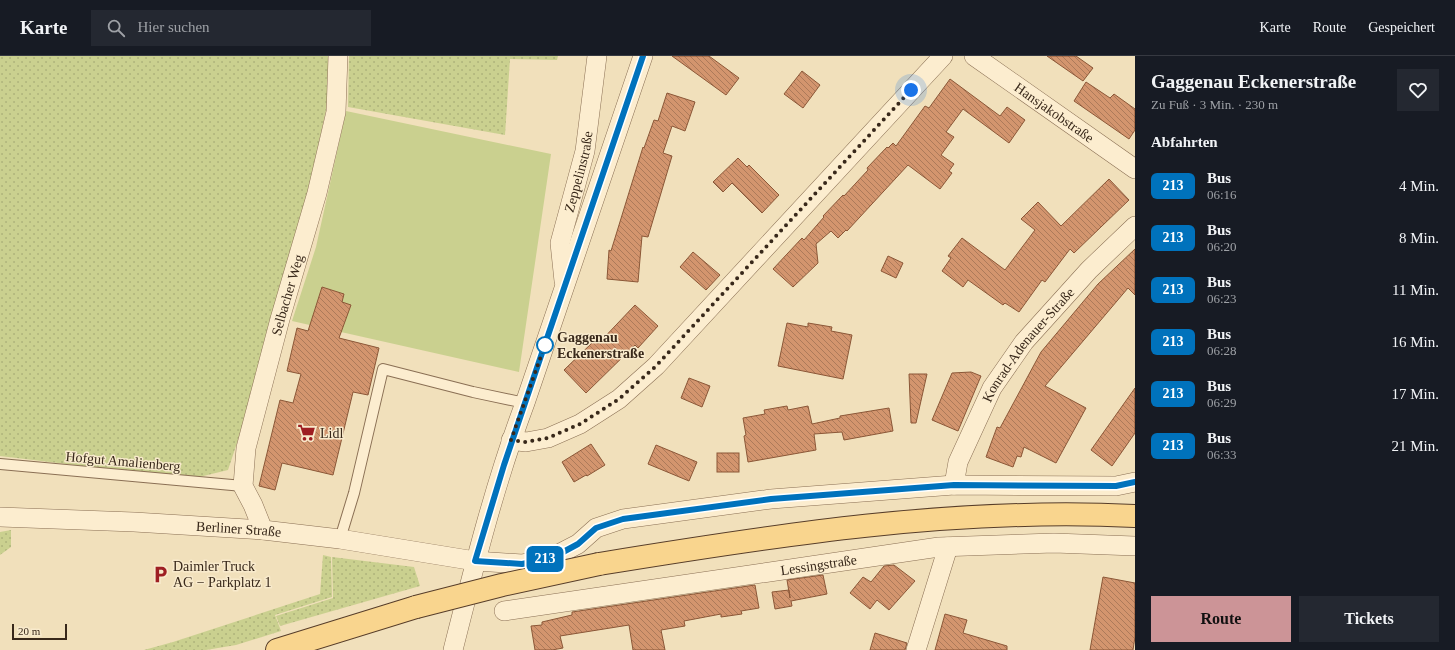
<!DOCTYPE html>
<html lang="de">
<head>
<meta charset="utf-8">
<style>
  :root { --surface:#171b24; --page:#242831; --text:#f1f3f6; --muted:#9ea1a6; --line:#363941; --accent:#cc9497 }
  body { margin:0; font-family:Georgia,serif; background:var(--page); color:var(--text); height:100vh; display:flex; flex-direction:column; font-size:15px; white-space:nowrap }
  * { box-sizing:border-box; margin:0 }
  p { font-size:13px; color:var(--muted) }
  .icon { flex:none; width:22px; height:22px; fill:none; stroke:currentColor; stroke-width:2; stroke-linecap:round; stroke-linejoin:round }
  .map { position:relative; flex:1; overflow:hidden }
  .side { display:flex; flex-direction:column; background:var(--surface); width:320px }
  .side>* { flex:none }
  .badge { padding:0 8px; border-radius:6px; font-size:14px; line-height:26px }
  .scale { position:absolute; left:12px; bottom:10px; width:55px; box-sizing:border-box; padding-left:4px; border:2px solid #38281a; border-top:0; font-size:11px; line-height:14px; white-space:nowrap; color:#38281a; -webkit-text-stroke:3px #f8eacc; paint-order:stroke }
  .you { position:absolute; width:20px; height:20px; margin:-10px; border:3px solid #fff; border-radius:50%; background:#1a73e8; box-shadow:0 0 0 6px #1a73e833 }
  .map>.badge { position:absolute; translate:-50% -50%; box-shadow:0 0 0 2px #fff }
  h2 { padding:0 16px; font-size:15px; line-height:36px }
  .round { display:grid; place-items:center; flex:none; width:42px; height:42px; border-radius:0px; background:var(--page) }
  .head { display:flex; align-items:center; justify-content:space-between; height:68px; padding:0 16px }
  h1 { font-size:19px; font-weight:800; line-height:30px }
  .primary-button { display:flex; gap:8px; margin-top:auto; padding:8px 16px }
  .primary-button a { flex:1; height:46px; border-radius:0px; background:var(--accent); color:#111; font-size:16px; font-weight:800; line-height:46px; text-align:center }
  .primary-button a+a { background:var(--page); color:var(--text) }
  ul { padding:0; list-style:none }
  li { display:flex; align-items:center; gap:12px; height:52px; padding:0 16px }
  li div { flex:1 }
  li b { display:block; font-size:15px }
  li em { font-style:normal }
  li .badge { min-width:44px; font-weight:700; text-align:center }
  header { display:flex; align-items:center; gap:24px; box-sizing:border-box; height:56px; padding:0 20px; background:var(--surface); border-bottom:1px solid var(--line) }
  header strong { font-size:19px }
  nav { display:flex; gap:22px; margin-inline-start:auto; font-size:14px }
  .search { width:280px; height:36px; background:var(--page); display:flex; align-items:center; gap:10px; box-sizing:border-box; padding:0 14px; border-radius:0px; color:var(--muted); font-size:15px }
  main { display:flex; flex:1; min-height:0 }
  .map>svg:first-child { display:block }
</style>
</head>
<body>
<header>
<strong>Karte</strong>
<div class="search"><svg class="icon" aria-label="search" viewBox="0 0 24 24"><circle cx="10" cy="10" r="6"/><path d="M15 15l6 6"/></svg>Hier suchen</div>
<nav><a>Karte</a><a>Route</a><a>Gespeichert</a></nav>
</header>
<main>
<div class="map">
<svg width="1135" height="594" viewBox="0 0 1135 594">
  <defs>
    <pattern id="grass-dots" width="8" height="8" patternUnits="userSpaceOnUse"><rect width="8" height="8" fill="#cad08f"/><path d="M2 2h.1M6 6h.1" fill="none" stroke="#aeb37b" stroke-width="1.8" stroke-linecap="round"/></pattern>
    <pattern id="building-back-hatch" width="6" height="6" patternUnits="userSpaceOnUse"><rect width="6" height="6" fill="#d3956e"/><path d="M-1 5l2 2M0 0l6 6M5-1l2 2" fill="none" stroke="#ac7a5a"/></pattern>
  </defs>
  <rect width="100%" height="100%" fill="#f1e0bb"/>
  <g fill="url(#grass-dots)">
    <path d="M0,0H331L328,45L301,169L244,366L228,414L191,423L0,400Z"/>
    <path d="M349,0H558L557,4L510,3L505,79L348,51Z"/>
    <path d="M11,474V491L0,499V476Z"/>
    <path d="M323,499L331,501L332,541L275,559L281,575L236,589L206,594H144L173,586L320,538Z"/>
    <path d="M332,501L414,511L420,530L280,570L276,560L333,542Z"/>
  </g>
  <path fill="#cad08f" d="M346,55L551,98L519,316L292,265L316,191Z"/>
  <g fill="url(#building-back-hatch)" stroke="#8b5737">
    <path d="M672,0H709L739,22L726,39Z"/>
    <path d="M1047,0H1076L1093,12L1083,25Z"/>
    <path d="M802,15L820,29L803,52L784,38Z"/>
    <path d="M950,23L1000,60L1007,51L1025,64L1009,87L963,53L946,76L954,81L941,99L954,108L949,115L952,117L940,133L908,109L847,175L846,174L838,182L831,175L816,188L818,207L793,231L773,213L802,182L804,184L824,161L823,160L843,139L844,140L868,114L867,112L887,91L888,92L893,87L896,90L925,50L929,52Z"/>
    <path d="M1086,26L1110,42L1114,38L1135,53V74L1129,83L1074,45Z"/>
    <path d="M667,37L695,46L685,75L672,70L663,97L672,100L648,181L642,180L638,226L607,223L609,194L611,195L643,91L644,92L654,64L658,65Z"/>
    <path d="M738,102L747,111L749,109L779,139L762,157L732,127L723,136L713,126Z"/>
    <path d="M1109,123L1129,144L1074,197L1070,193L1045,226L1042,224L1019,256L1005,247L1003,249L968,224L963,231L942,215L951,202L948,200L962,182L1005,214L1035,174L1021,163L1038,146L1061,170Z"/>
    <path d="M1135,193V239L1128,232L1045,330L1086,352L1056,407L1024,391L1021,401L1017,400L1013,411L986,401L997,371L1000,372L1041,296L1098,228Z"/>
    <path d="M693,196L720,219L706,234L680,211Z"/>
    <path d="M888,200L903,207L896,222L881,215Z"/>
    <path d="M322,231L344,238L342,246L351,249L339,282L379,292L368,339L353,336L333,419L282,407L275,434L259,430L280,344L293,347L301,318L287,315L297,272L308,275Z"/>
    <path d="M635,249L658,270L638,292L635,289L586,337L564,314L594,285L598,288Z"/>
    <path d="M787,267L808,271V267L832,271L831,275L852,279L843,323L778,310Z"/>
    <path d="M971,316L981,320L958,375L932,364L952,317Z"/>
    <path d="M909,318H927L916,367H911Z"/>
    <path d="M689,322L710,330L702,351L681,342Z"/>
    <path d="M1135,332V377L1112,410L1091,394Z"/>
    <path d="M787,350L788,354L808,350L812,368L840,362V360L889,352L893,375L844,384L842,376L814,378L816,394L748,406L744,380L746,379L743,362L765,358L764,354Z"/>
    <path d="M591,388L605,409L587,420L586,419L574,426L562,406Z"/>
    <path d="M656,389L697,406L689,425L648,408Z"/>
    <rect x="717" y="397" width="22" height="19"/>
    <path d="M894,509L915,525L889,554L877,544L870,553L850,537L863,521L871,526L884,510Z"/>
    <path d="M823,519L827,538L791,545L792,550L775,553L772,536L789,534L790,542L787,524Z"/>
    <path d="M1103,521L1135,527V581L1133,594H1090Z"/>
    <path d="M755,529L759,552L741,555L742,558L721,561V558L684,565L685,570L661,574L665,594H633L629,569L560,580L563,592L552,594H535L531,570L542,569V566L572,559V556Z"/>
    <path d="M945,558L967,564L963,577L1007,590V594H935Z"/>
    <path d="M875,577L907,587L905,594H870Z"/>
  </g>
  <g fill="none" stroke-linecap="round" stroke-linejoin="round">
    <defs>
      <g id="service">
        <path d="M0,408L243,430"/>
        <path d="M340,483L354,437L383,313L473,336L525,347"/>
      </g>
      <g id="minor">
        <path id="s1" d="M974,0L1135,113"/>
        <path id="s2" d="M564,225L560,187L585,95L597,0"/>
        <path d="M511,384L526,386L548,382L580,368L619,343L656,310L943,0"/>
        <path id="s3" d="M954,429L958,406L992,332L1024,286L1089,214L1135,170"/>
        <path id="s4" d="M0,461L134,466L263,474L340,483L475,505L522,508L551,502L578,488L596,472L623,463L771,443L954,429L1116,430L1135,426"/>
        <path id="s5" d="M263,474L253,449L243,430L246,392L280,263L317,137L336,56L338,0"/>
        <path id="s6" d="M504,555L939,491L1054,487L1135,490"/>
        <path d="M453,594C474,511 495,427 525,347L643,0"/>
        <path d="M916,594L948,491"/>
      </g>
      <g id="primary">
        <path d="M599,508C776,479 955,451 1135,460"/>
        <path d="M277,594L416,551"/>
      </g>
    </defs>
    <use href="#service" stroke="#8a6f54" stroke-width="12"/>
    <use href="#minor" stroke="#8a6f54" stroke-width="20"/>
    <use href="#primary" stroke="#573d29" stroke-width="24"/>
    <use href="#service" stroke="#fcedcf" stroke-width="10"/>
    <use href="#minor" stroke="#fcedcf" stroke-width="19"/>
    <use href="#primary" stroke="#f9d58e" stroke-width="22"/>
    <defs>
      <path id="primary-bridge" d="M416,551L502,529L599,508"/>
    </defs>
    <use href="#primary-bridge" stroke="#573d29" stroke-width="24" stroke-linecap="butt"/>
    <use href="#primary-bridge" stroke="#f9d58e" stroke-width="22"/>
  </g>
  <g fill="none" stroke-linecap="round" stroke-linejoin="round">
    <defs>
      <path id="line" d="M643,0L525,347L504,409L475,505L522,508L552,502L578,488L596,472L623,463L771,443L954,429L1116,430L1135,426"/>
    </defs>
    <use href="#line" stroke="#fff" stroke-width="9"/>
    <use href="#line" stroke="#0072bc" stroke-width="6"/>
    <path stroke="#38281a" stroke-width="4" stroke-dasharray="0 7.2" d="M545,289L511,384L526,386L548,382L580,368L619,343L656,310L911,34"/>
  </g>
  <defs>
    <symbol id="supermarket-bare" viewBox="-9 -9 18 18"><path d="M-6-5.5h2.5l.6 2H6L4.5 2H-2.5L-4.4-4H-6ZM-1.5 3.2a1.3 1.3 0 1 0 .1 0ZM3 3.2a1.3 1.3 0 1 0 .1 0Z" fill="#9e1f23" stroke="#f8eacc" stroke-width="2.5" paint-order="stroke"/></symbol>
    <symbol id="parking-bare" viewBox="-9 -9 18 18"><path d="M-3.5-5.5H1a3.5 3.5 0 0 1 0 7H-1V5.5H-3.5ZM-1-3.4V-.6H.8a1.4 1.4 0 0 0 0-2.8Z" fill="#9e1f23" stroke="#f8eacc" stroke-width="2.5" paint-order="stroke"/></symbol>
  </defs>
  <g fill-rule="evenodd">
    <use href="#supermarket-bare" x="294" y="364" width="25" height="25"/>
    <use href="#parking-bare" x="148" y="506" width="25" height="25"/>
  </g>
  <circle fill="#fff" stroke="#0072bc" stroke-width="2" cx="545" cy="289" r="8"/>
  <g text-anchor="middle" stroke-width="3" stroke-linejoin="round" paint-order="stroke">
    <g font-size="14" fill="#38281a" stroke="#f8eacc">
      <text dy="5" stroke="none"><textPath href="#s1" startOffset="98">Hansjakobstraße</textPath></text>
      <text dy="5" stroke="none"><textPath href="#s2" startOffset="112">Zeppelinstraße</textPath></text>
      <text dy="5" stroke="none"><textPath href="#s5" startOffset="245">Selbacher Weg</textPath></text>
      <text dy="5" stroke="none"><textPath href="#s3" startOffset="161">Konrad-Adenauer-Straße</textPath></text>
      <text transform="translate(123 405) rotate(5)" y="5">Hofgut Amalienberg</text>
      <text dy="5" stroke="none"><textPath href="#s4" startOffset="239">Berliner Straße</textPath></text>
      <text dy="5" stroke="none"><textPath href="#s6" startOffset="318">Lessingstraße</textPath></text>
    </g>
    <g font-size="14" font-weight="bold" fill="#38281a" stroke="#f8eacc" text-anchor="start">
      <text x="557" y="286">Gaggenau<tspan x="557" dy="16">Eckenerstraße</tspan></text>
    </g>
    <g font-size="14" fill="#38281a" stroke="#f8eacc" text-anchor="start">
      <text x="320" y="382">Lidl</text>
      <text x="173" y="515">Daimler Truck<tspan x="173" dy="16">AG − Parkplatz 1</tspan></text>
    </g>
  </g>
</svg>
<div class="scale">20 m</div>
<div class="you" style="left:911px;top:34px"></div>
<b class="badge" style="left:545px;top:503px;background:#0072bc;color:#fff">213</b>
</div>
<section class="side">
<div class="head"><div><h1>Gaggenau Eckenerstraße</h1><p>Zu Fuß · 3 Min. · 230 m</p></div><a class="round"><svg class="icon" aria-label="heart" viewBox="0 0 24 24"><path d="M12 20l-8-8c-3-5 5-10 8-4 3-6 11-1 8 4z"/></svg></a></div>
<h2>Abfahrten</h2>
<ul>
<li><span class="badge" style="background:#0072bc;color:#fff">213</span><div><b>Bus</b><p>06:16</p></div><em>4 Min.</em></li>
<li><span class="badge" style="background:#0072bc;color:#fff">213</span><div><b>Bus</b><p>06:20</p></div><em>8 Min.</em></li>
<li><span class="badge" style="background:#0072bc;color:#fff">213</span><div><b>Bus</b><p>06:23</p></div><em>11 Min.</em></li>
<li><span class="badge" style="background:#0072bc;color:#fff">213</span><div><b>Bus</b><p>06:28</p></div><em>16 Min.</em></li>
<li><span class="badge" style="background:#0072bc;color:#fff">213</span><div><b>Bus</b><p>06:29</p></div><em>17 Min.</em></li>
<li><span class="badge" style="background:#0072bc;color:#fff">213</span><div><b>Bus</b><p>06:33</p></div><em>21 Min.</em></li>
</ul>
<div class="primary-button"><a>Route</a><a>Tickets</a></div>
</section>
</main>
</body>
</html>
